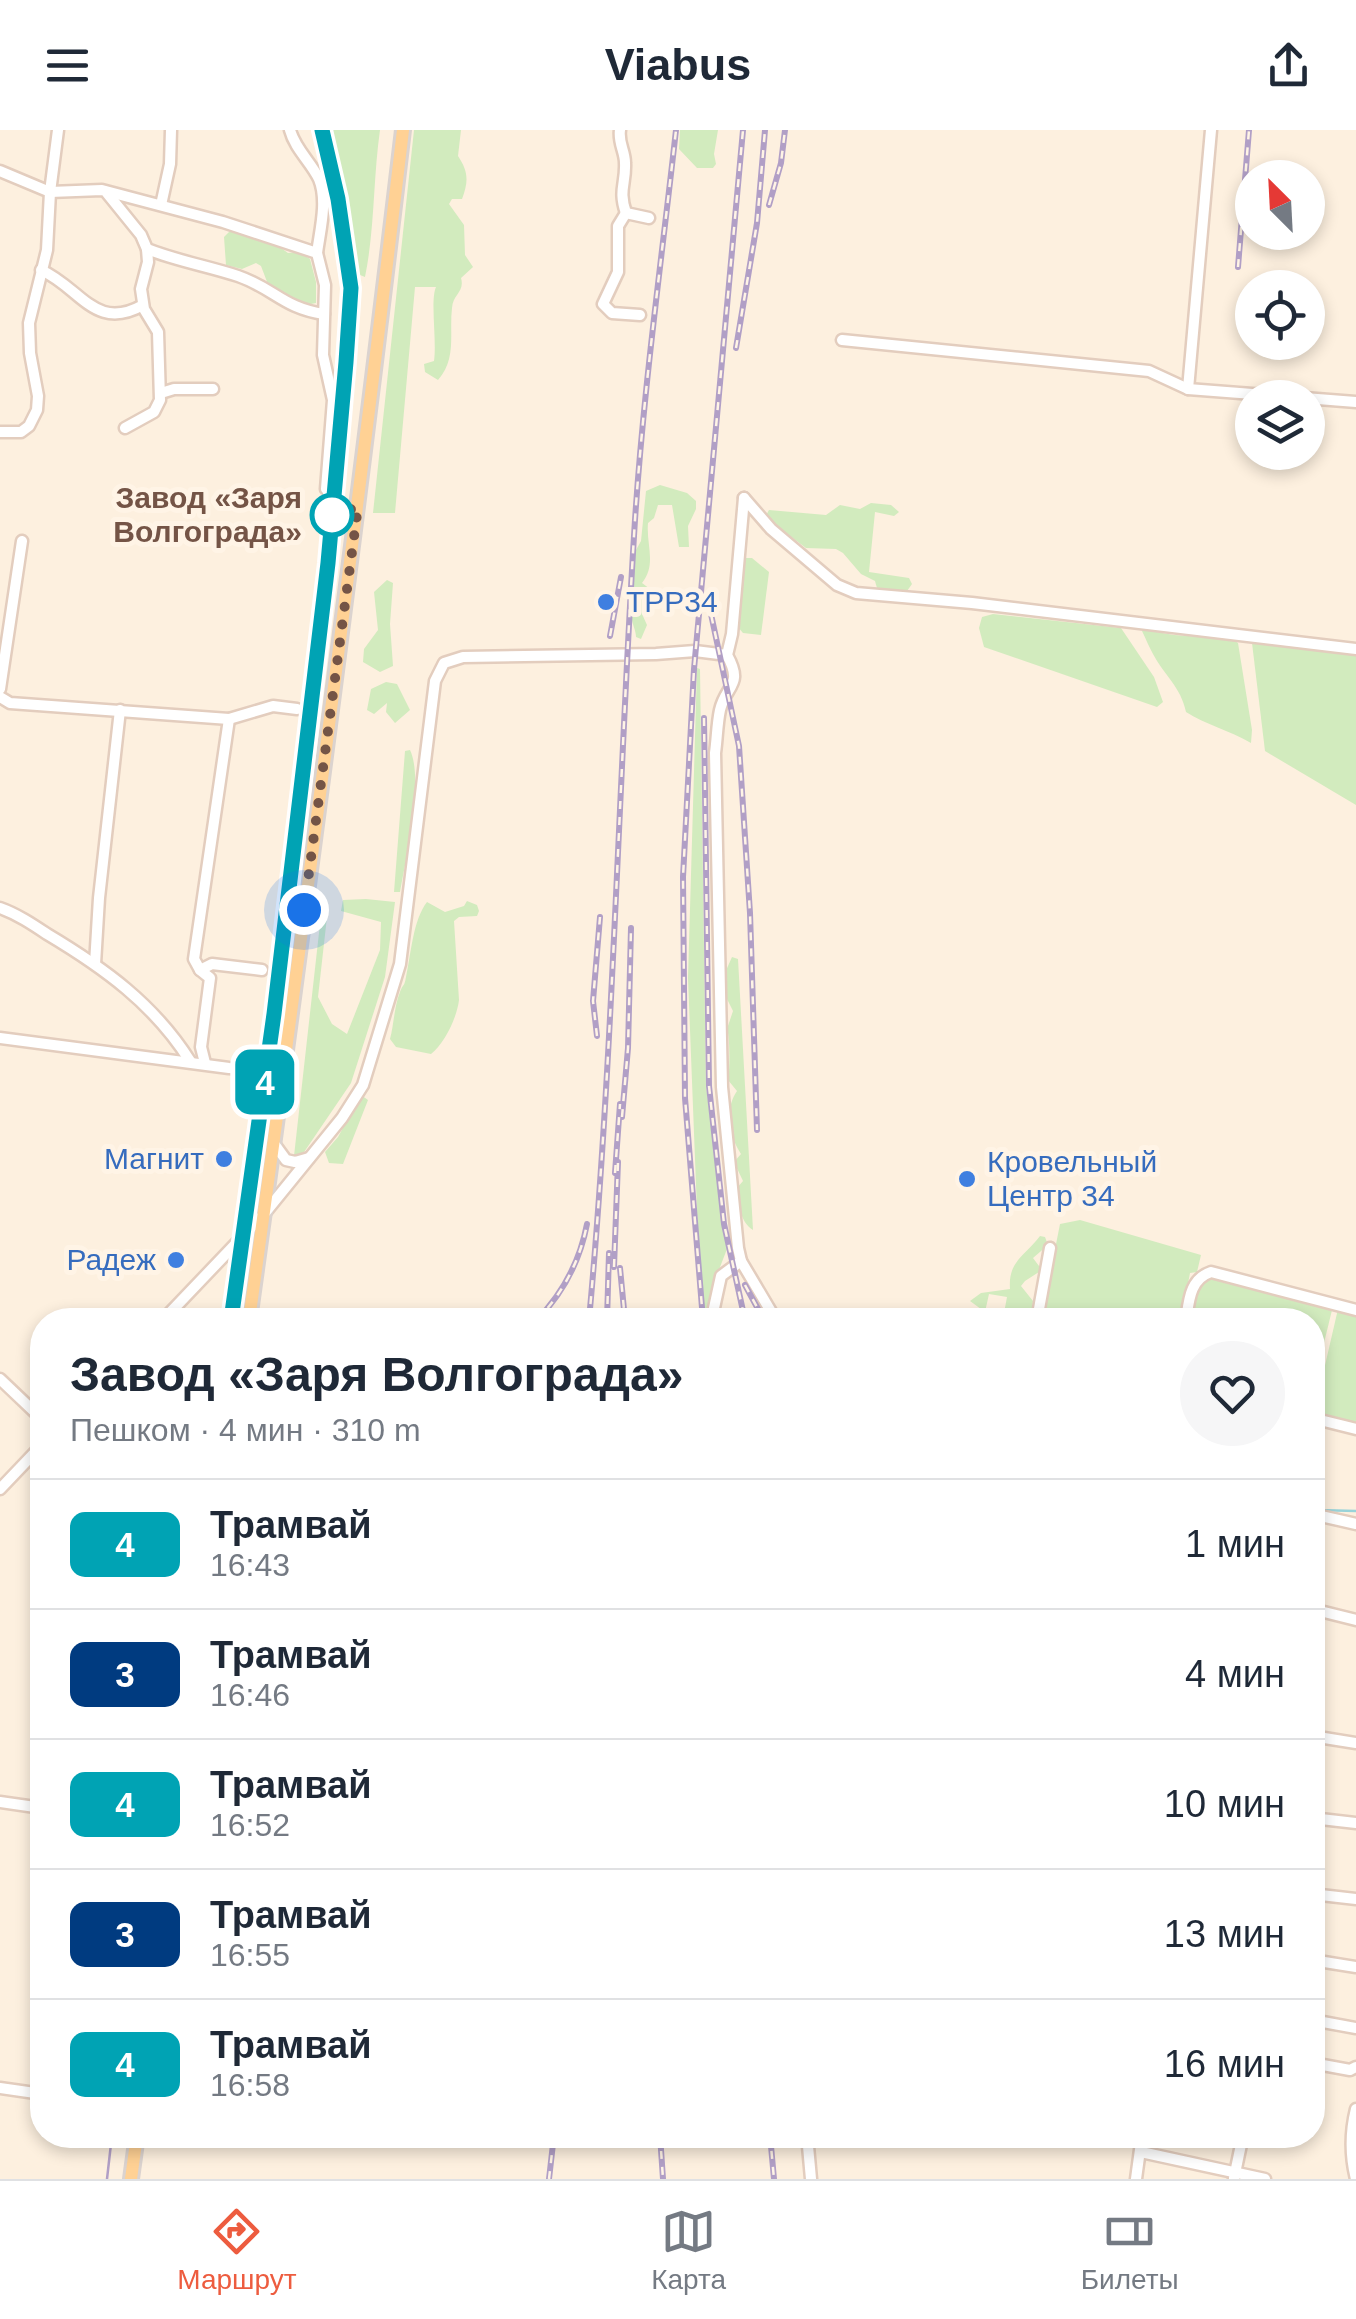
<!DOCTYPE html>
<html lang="ru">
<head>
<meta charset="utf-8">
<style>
  :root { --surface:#fff; --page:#f6f6f7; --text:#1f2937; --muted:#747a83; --line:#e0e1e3; --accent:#ed5c3f }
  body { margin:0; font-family:Helvetica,sans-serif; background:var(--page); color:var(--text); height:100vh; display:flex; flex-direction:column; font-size:38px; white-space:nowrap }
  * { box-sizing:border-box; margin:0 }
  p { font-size:32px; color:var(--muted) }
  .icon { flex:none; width:55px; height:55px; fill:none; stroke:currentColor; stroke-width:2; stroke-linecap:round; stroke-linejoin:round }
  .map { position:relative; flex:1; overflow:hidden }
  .drawer { position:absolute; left:30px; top:1178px; width:1295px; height:840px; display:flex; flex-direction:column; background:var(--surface); border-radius:40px; box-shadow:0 5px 15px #0003 }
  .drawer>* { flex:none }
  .badge { padding:0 20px; border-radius:15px; font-size:35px; line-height:65px }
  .needle { width:65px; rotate:336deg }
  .buttons { position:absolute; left:1235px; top:30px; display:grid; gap:20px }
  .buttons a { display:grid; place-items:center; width:90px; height:90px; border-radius:50%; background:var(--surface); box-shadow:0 5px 15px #0003; font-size:50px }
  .you { position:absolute; width:50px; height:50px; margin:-25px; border:8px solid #fff; border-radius:50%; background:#1a73e8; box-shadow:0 0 0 15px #1a73e833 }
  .map>.badge { position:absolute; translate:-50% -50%; box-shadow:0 0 0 5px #fff }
  .round { display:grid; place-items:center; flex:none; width:105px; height:105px; border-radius:52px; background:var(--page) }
  .head { display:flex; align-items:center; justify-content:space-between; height:170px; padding:0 40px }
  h1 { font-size:48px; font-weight:700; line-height:75px }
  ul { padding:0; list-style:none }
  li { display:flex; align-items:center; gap:30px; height:130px; padding:0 40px; border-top:2px solid var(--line) }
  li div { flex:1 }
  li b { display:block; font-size:38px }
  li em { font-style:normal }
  li .badge { min-width:110px; font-weight:700; text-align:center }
  header { display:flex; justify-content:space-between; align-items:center; height:130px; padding:0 40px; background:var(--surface); font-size:45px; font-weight:700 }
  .tabs { display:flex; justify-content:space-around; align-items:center; height:140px; border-top:2px solid var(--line); background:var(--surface); font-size:28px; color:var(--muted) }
  .tabs a { display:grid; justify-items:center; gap:5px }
  .tabs .current { color:var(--accent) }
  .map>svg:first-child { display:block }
</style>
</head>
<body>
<header><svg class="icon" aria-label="menu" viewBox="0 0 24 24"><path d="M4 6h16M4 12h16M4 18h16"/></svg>Viabus<svg class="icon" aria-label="share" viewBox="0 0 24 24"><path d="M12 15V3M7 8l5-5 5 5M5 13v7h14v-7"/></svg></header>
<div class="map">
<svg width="1356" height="2049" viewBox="0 0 1356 2049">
  <rect width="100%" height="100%" fill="#fdf0df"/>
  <g fill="#d2ebbe">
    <path d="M326,0H380C373,49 375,98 365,147L355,143Z"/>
    <path d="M414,0H461L458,26C468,41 469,51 462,69H452L449,74L464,95L465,125L473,137L461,148C465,162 453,164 452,178C449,203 457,229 438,250L425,242L424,234L434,231C437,210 430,171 436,157H415L395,383H373Z"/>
    <path d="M680,0H718L714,24L716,34L713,38H697L679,19Z"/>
    <path d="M232,99L261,112L274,113L288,123L299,122L310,129L316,152V173L301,176L269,157L261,136L256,133L242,139L226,135L224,107Z"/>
    <path d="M660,355L687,363L696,371V379L688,396L689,417H679L672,375H658L654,388L648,393C646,415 657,434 642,453L658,465L653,481L642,484L647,495L641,509L636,507C636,501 633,496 632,490C629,468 639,451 631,429L641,411L646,361Z"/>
    <path d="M871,373L891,375L899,382L894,386L875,382L869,442L909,448L912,454L907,461L877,458L875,451L861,444L843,423L836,419L806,418L765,387L769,380L826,385L840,375L860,379Z"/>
    <path d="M742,428H752L769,442L761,505L743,503L737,496Z"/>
    <path d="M387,450L393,453L390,494L393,536L380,542L363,532L364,519L378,500L374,462Z"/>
    <path d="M993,484L1121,498L1154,547L1163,572L1157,577L984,517L979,498L982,487Z"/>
    <path d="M1145,500L1174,505L1232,509L1238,513L1252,600L1251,613C1229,600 1206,595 1186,582C1181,557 1164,545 1153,524C1149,517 1146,509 1142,501Z"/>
    <path d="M1252,513L1356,524V675L1265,621Z"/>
    <path d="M697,538L700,539L706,956L727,1119L710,1163V1182L701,1184L688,848Z"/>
    <path d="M386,552L397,554L410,580L395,593L386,582L387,573L374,584L367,580L371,559Z"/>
    <path d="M410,620C424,649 406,729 400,762H394L405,621Z"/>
    <path d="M366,769L395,772L385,847L351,953L300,1028L294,1026L322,776L328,778L318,867L332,894L347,904L380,820L381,792L341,781L343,770Z"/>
    <path d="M467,771L477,775L479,781L477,786L459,787L454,791L459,870C457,887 445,913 431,924L396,917L390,909C394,894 394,877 400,862C404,852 404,858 406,847C411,824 413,790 427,772L445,782L464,776Z"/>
    <path d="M732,827L738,829L753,1100C739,1091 739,1073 737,1058L743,1051L734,1032L741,1024C729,1006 724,980 737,961L728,950C730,942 730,905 727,899L733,881L723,861L727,855L724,845Z"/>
    <path d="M361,965L368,970L343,1034L329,1033L325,1022L338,1007Z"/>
    <path d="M1080,1090L1201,1125L1197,1142L1190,1143L1181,1190H1041L1060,1094Z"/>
    <path d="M1040,1106L1045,1107L1048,1115L1033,1128L1042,1140L1025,1151L1021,1156L1033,1171L1032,1181L1024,1180L1010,1186L1004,1183L1007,1167L989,1164L985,1182L970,1171L981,1163L1010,1159C1008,1131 1024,1127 1040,1106Z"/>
    <path d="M1216,1147L1333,1176L1313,1258L1312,1190H1190L1195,1163L1203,1150Z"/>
    <path d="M1338,1179L1356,1184V1292L1314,1283Z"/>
  </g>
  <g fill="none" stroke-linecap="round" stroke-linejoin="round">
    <path stroke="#99d3d9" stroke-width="2.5" d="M1312,1374L1317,1380L1356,1381"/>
    <defs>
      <g id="minor">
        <path d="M290,0C295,19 311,32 319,49C328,71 320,100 317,123"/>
        <path d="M620,0C618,13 625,21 625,33C626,54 618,60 626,83L649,88"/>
        <path d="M0,41L50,62L102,60L223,92L317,123L325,155L323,225L333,270L326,359"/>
        <path d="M107,63L141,105L147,119C177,131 208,136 238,146C275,159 283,178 324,184"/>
        <path d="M161,75L170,34L171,0"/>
        <path d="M626,83L618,96V142L603,174L612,183L640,185"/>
        <path d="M41,140C81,158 95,202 143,175"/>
        <path d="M842,210L1149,241L1188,259L1356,272"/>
        <path d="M1188,259L1211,0"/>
        <path d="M161,263L174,259H213"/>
        <path d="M125,298L154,282L160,270L158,202L144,179L141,159L148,132L147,119"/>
        <path d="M0,302H21L29,296L37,280L38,266L30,223L29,193L47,120L50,62L58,0"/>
        <path d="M744,368L732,504L727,525C744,556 726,554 720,580C717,594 717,609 715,623L722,957L738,1118L741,1131L776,1190"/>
        <path d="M744,368L771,399L837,455L856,463L972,473L1356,519"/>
        <path d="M0,559L22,411"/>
        <path d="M0,567L10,573L229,589L273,576L297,579"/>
        <path d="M0,778C17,784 32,794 47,804C104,838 154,874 190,931"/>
        <path d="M95,834L99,768L120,580"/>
        <path d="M200,840L212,834L262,840"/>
        <path d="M0,908L229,938L283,941"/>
        <path d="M205,933L201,917L210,848L200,840L194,829L229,589"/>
        <path d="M275,1015L286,1030L295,1032L309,1028"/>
        <path d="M163,1190L264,1084L342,988L363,955L400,834L435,551L444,533L463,527L656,524L695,521L727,525"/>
        <path d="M716,1190L714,1178L721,1146L741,1131"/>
        <path d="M1037,1190L1050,1118"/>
        <path d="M1186,1190C1189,1170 1190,1149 1211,1142L1356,1180"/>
        <path d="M0,1249L42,1289"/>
        <path d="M1312,1288L1356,1299"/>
        <path d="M0,1359L42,1315"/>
        <path d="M1312,1384L1356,1394"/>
        <path d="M1312,1479L1356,1490"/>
        <path d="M1312,1606L1356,1613"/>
        <path d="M0,1672L42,1678"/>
        <path d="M1312,1688L1356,1693"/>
        <path d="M1312,1764L1356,1769"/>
        <path d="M1312,1830L1356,1837"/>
        <path d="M1312,1890L1356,1898"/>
        <path d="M1312,1933L1350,1940L1356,1937"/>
        <path d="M0,1958L42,1964"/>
        <path d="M807,2005L811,2049"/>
        <path d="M1141,2022L1265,2049"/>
        <path d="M1234,2048L1243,2005"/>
        <path d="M1136,2049L1142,2005"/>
        <path d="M1356,2049C1350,2025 1350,2003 1356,1979"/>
      </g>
      <g id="major">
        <path d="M249,1190C304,794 356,397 403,0"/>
        <path d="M131,2049L137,2005"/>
      </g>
    </defs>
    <use href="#minor" stroke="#e3cdbe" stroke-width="15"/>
    <use href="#major" stroke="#dbd3cf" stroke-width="18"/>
    <use href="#minor" stroke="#fff" stroke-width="10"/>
    <use href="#major" stroke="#ffd194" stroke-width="12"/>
    <g stroke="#b19fc6" stroke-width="2.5">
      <path d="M227,1190L262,940L330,360L347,155L334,68L319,0"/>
      <path d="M107,2049L112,2005"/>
    </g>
    <defs>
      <g id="rail">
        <path d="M769,75L781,33L785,0"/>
        <path d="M1238,137L1249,0"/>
        <path d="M736,218L757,93L765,0"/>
        <path d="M708,470L739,616L750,783L757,1000"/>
        <path d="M610,506L621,447"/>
        <path d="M704,588L709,956L724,1094L745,1190"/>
        <path d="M597,906L593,871L600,787"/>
        <path d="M622,987L628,918L631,798"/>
        <path d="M615,1043L620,974"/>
        <path d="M614,1137L618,1032"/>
        <path d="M620,1138L625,1190"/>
        <path d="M745,1155L764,1190"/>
        <path d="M537,1190C563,1163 580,1131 587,1094"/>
        <path d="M589,1190C613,929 618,667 634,406C642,270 661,135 676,0"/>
        <path d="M607,1190L609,1123"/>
        <path d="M703,1190L685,968L683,747L694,539L743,0"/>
        <path d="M660,2005L663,2049"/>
        <path d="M770,2005L774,2049"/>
        <path d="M549,2049L554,2005"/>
      </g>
    </defs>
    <use href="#rail" stroke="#b19fc6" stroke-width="6"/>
    <use href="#rail" stroke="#fff4e6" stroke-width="2.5" stroke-dasharray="8" stroke-linecap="butt"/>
  </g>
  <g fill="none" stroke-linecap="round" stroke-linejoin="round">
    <defs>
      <path id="line" d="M231,1190L274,884L328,433L346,232L351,158L338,69L322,0"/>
    </defs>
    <use href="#line" stroke="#fff" stroke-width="22"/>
    <use href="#line" stroke="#00a3b4" stroke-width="15"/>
    <path stroke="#745446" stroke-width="10" stroke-dasharray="0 18" d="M304,780L358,377L332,385"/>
  </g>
  <circle fill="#fff" stroke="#00a3b4" stroke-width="5" cx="332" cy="385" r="20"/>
  <g fill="#3f7fe0" stroke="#fff4e6" stroke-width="4">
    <circle cx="606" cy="472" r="10"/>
    <circle cx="224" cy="1029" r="10"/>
    <circle cx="967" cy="1049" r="10"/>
    <circle cx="176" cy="1130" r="10"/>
  </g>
  <g text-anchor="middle" stroke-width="10" stroke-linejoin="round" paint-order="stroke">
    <g font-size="30" font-weight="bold" fill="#745446" stroke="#fff4e6" text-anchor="end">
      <text x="302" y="378">Завод «Заря<tspan x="302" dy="34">Волгограда»</tspan></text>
    </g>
    <g font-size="30" fill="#366cbe" stroke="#fff4e6" text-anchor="start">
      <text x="626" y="482">TPP34</text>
      <text x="204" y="1039" text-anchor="end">Магнит</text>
      <text x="987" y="1042">Кровельный<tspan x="987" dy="34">Центр 34</tspan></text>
      <text x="156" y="1140" text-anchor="end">Радеж</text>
    </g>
  </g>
</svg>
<div class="buttons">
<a><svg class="needle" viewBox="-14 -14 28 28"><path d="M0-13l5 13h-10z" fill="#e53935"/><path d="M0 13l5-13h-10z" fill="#747a83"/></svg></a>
<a><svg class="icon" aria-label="locate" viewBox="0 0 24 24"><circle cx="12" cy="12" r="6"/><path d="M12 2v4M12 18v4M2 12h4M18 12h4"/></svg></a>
<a><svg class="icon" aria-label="layers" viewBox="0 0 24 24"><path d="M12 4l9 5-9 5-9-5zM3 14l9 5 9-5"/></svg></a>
</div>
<div class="you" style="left:304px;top:780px"></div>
<b class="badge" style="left:265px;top:952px;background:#00a3b4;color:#fff">4</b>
<section class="drawer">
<div class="head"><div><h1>Завод «Заря Волгограда»</h1><p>Пешком · 4 мин · 310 m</p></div><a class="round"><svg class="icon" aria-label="heart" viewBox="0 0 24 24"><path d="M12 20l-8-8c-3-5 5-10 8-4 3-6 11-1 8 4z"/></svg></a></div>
<ul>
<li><span class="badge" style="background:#00a3b4;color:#fff">4</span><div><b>Трамвай</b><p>16:43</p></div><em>1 мин</em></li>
<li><span class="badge" style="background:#003b80;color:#fff">3</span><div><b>Трамвай</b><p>16:46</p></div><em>4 мин</em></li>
<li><span class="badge" style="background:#00a3b4;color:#fff">4</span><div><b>Трамвай</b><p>16:52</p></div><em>10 мин</em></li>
<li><span class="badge" style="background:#003b80;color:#fff">3</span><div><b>Трамвай</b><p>16:55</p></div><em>13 мин</em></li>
<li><span class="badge" style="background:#00a3b4;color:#fff">4</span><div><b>Трамвай</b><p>16:58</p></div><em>16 мин</em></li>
</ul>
</section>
</div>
<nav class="tabs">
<a class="current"><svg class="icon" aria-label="directions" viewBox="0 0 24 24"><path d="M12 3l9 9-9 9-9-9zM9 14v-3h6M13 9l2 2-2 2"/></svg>Маршрут</a>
<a><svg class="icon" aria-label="map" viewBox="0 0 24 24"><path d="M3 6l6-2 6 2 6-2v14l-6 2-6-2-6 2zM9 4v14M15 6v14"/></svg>Карта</a>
<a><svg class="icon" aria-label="tickets" viewBox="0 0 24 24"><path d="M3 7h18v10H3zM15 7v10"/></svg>Билеты</a>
</nav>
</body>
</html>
